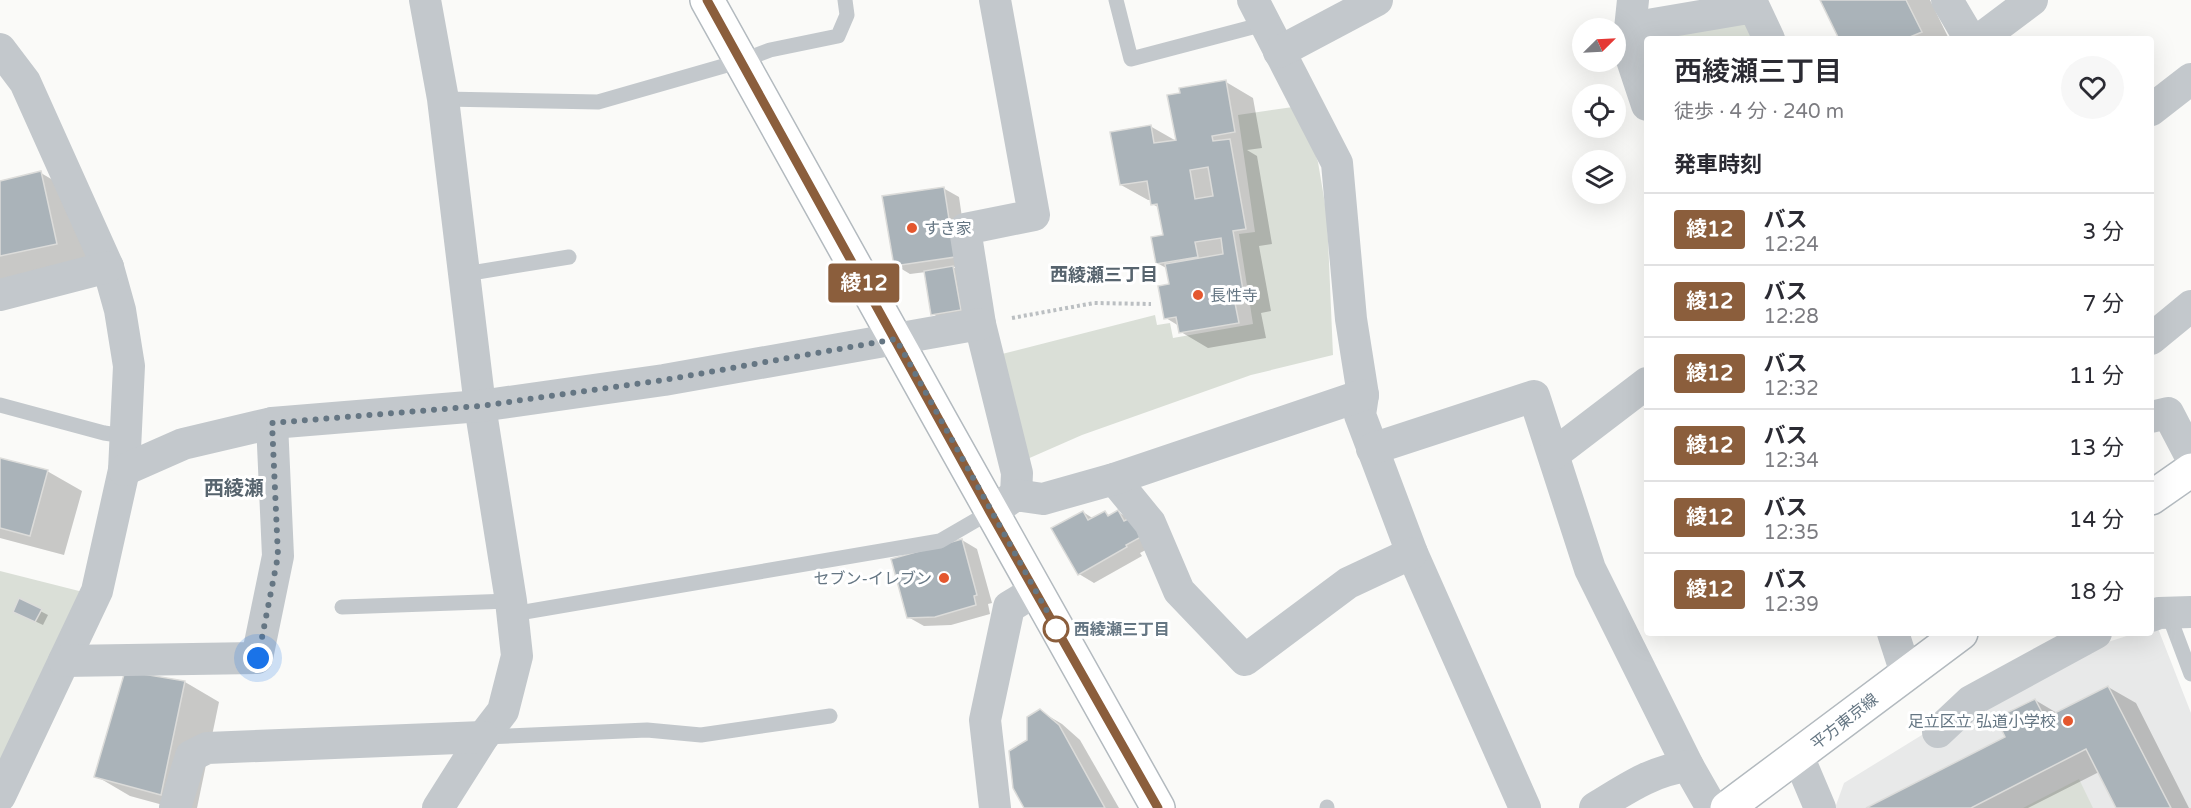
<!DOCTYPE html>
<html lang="ja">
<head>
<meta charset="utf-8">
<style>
  :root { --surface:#fff; --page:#f7f7f7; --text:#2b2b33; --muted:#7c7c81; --line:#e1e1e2 }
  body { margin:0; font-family:"Varela Round","Noto Sans JP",sans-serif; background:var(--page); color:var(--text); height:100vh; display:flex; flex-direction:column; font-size:22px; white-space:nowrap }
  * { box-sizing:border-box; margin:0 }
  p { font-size:20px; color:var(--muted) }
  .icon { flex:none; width:33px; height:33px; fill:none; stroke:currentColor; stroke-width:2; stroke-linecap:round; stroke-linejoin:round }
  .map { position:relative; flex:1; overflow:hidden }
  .side { position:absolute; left:1644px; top:36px; width:510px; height:600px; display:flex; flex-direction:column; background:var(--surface); border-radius:6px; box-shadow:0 6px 24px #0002 }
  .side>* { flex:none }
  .badge { padding:0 12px; border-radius:4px; font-size:21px; line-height:39px }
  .needle { width:39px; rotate:66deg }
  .tools { position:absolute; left:1572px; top:18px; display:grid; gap:12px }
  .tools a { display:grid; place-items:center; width:54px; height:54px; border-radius:50%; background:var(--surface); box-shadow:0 6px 24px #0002; font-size:30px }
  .you { position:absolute; width:30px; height:30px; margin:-15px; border:4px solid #fff; border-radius:50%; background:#1a73e8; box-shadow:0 0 0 9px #1a73e833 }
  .map>.badge { position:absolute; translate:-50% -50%; box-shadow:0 0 0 3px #fff }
  h2 { padding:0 30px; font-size:22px; line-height:54px }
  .round { display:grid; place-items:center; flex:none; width:63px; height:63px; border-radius:32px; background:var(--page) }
  .head { display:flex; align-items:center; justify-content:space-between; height:102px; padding:0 30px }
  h1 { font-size:28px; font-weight:600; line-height:45px }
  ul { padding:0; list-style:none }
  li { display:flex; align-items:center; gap:18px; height:72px; padding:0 30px; border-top:2px solid var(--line) }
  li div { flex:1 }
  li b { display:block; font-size:22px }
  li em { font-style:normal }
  li .badge { min-width:66px; font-weight:700; text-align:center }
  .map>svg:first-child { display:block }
</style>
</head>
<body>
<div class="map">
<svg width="2191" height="808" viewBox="0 0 2191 808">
  <rect width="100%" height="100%" fill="#fafaf8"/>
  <path fill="#e8e9e9" d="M2157,626L2191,713V808H1835L1844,783L1930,730L2089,648L2136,633H2151V628Z"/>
  <g fill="#dadfd7">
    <path d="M1752,11L1765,39H1647V92L1634,30Z"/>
    <path d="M1293,107L1309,136L1318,162L1327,216L1333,355L1251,375L1082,435L1025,460L1002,354L1155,315L1157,325L1170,323L1173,338L1253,324L1239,234L1255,232L1238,115Z"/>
    <path d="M0,571L87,593L0,777Z"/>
    <path d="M2079,779L2093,808H2023Z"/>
  </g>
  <g fill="#0003">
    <path d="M1822,0H1930L1949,39H1841Z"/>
    <path d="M1226,82L1253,98L1262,148L1247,150L1257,156L1272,244L1259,246L1271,311L1261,313L1266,338L1208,348L1181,332L1179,326L1166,318L1171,285L1168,269L1157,263L1164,236L1160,208L1152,204L1151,200H1148L1121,185L1150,126L1178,142Z"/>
    <path d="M41,173L75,193L91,263L0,283V183Z"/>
    <path d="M943,188L959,197L969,265L953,267L968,276L975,318L948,323L933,314L926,272L910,274L895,265Z"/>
    <path d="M0,460L47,471L82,491L64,555L0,538Z"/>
    <path d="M1083,512L1094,519L1105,513L1111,516L1118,512L1145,528L1155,545L1140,553L1142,556L1094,583L1079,574Z"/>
    <path d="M962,540L977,549L992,603L988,604L990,614L951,625L924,626L908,617Z"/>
    <path d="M19,600L48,615L43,625L22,615Z"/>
    <path d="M126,673L185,682L219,702L197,808H174L130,796L96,776Z"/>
    <path d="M2108,687L2136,703L2189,808H2117L2099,772L2028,808H1869L2007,738L2035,700L2057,713Z"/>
    <path d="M1040,711L1062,724L1080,740L1119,808H1026L1029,741Z"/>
  </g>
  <g fill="#aab3b9" stroke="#dcdcda" stroke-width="1.5" fill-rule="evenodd">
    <path d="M1820,0H1906L1922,32L1905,39H1839Z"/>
    <path d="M1226,80L1235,132L1212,136L1213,141L1230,139L1246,229L1233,231L1244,296L1234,298L1239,323L1179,333L1176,317L1164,319L1158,286L1169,284L1165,264L1223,254L1221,238L1195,242L1198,257L1156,264L1151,237L1163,235L1157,204L1151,205L1147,181L1120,185L1110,132L1151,125L1154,143L1176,140L1167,95L1180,93L1179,88ZM1208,167L1213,196L1195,199L1190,170Z"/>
    <path d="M41,171L57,244L0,256V181Z"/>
    <path d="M944,187L955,257L894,266L882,196Z"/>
    <path d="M953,266L961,310L931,315L924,271Z"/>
    <path d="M0,458L48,470L30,536L0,528Z"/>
    <path d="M1118,510L1124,521L1130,518L1141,537L1126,545L1127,547L1078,575L1051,528L1083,511L1088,520L1105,511L1108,516Z"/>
    <path d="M962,539L977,595L974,596L976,605L935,617L907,618L891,559Z"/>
    <path d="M19,598L42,609L35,622L13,612Z"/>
    <path d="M125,671L185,681L161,795L94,777Z"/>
    <path d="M2108,686L2171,808H2116L2086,749L1971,808H1866L2005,737L1996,718L2035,699L2045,718Z"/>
    <path d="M1040,709L1059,725L1105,808H1024L1013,788L1009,751L1027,740V717Z"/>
  </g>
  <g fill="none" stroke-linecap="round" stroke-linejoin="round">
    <defs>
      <g id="secondary">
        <path d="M707,0C857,269 1006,540 1158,808"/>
        <path d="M2151,498L2191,470"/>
        <path d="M1727,808L1961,633"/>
      </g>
    </defs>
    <use href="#secondary" stroke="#b3babf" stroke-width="36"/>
    <path stroke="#bbbfc2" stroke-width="4" stroke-dasharray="3 3" stroke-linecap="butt" d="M1012,318L1094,303L1151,304"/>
    <g stroke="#c3c8cc" stroke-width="15">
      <path d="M1116,0L1131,59L1264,24"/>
      <path d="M443,99L598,102L741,61L770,50L838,36L847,15L845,0"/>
      <path d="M465,274L569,257"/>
      <path d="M0,405L104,433L125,436"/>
      <path d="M342,607L511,601"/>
      <path d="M2168,613L2191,674"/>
      <path d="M513,614L940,541L990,512"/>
      <path d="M484,737L647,730L701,735L830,716"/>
      <path d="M1327,807V808"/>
    </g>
    <g stroke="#c3c8cc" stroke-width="32">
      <path d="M425,0L443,99L480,406L511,601L517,656L503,711L483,737L438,808"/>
      <path d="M995,0L1034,215L965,229L980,324L1017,473L1016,495"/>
      <path d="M1253,0L1337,163L1351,319L1363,395L1360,415L1412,553L1525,808"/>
      <path d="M1633,0L1628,48L1647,105"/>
      <path d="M1947,0L1970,39"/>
      <path d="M1630,28L1754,7L1769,39"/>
      <path d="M1980,39L2032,0"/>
      <path d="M0,49L25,82L108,267L120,310L129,366L124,470L97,591L0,796"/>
      <path d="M1279,52L1377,0"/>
      <path d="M2151,110L2191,79"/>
      <path d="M0,295L108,267"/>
      <path d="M2151,339L2191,306"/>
      <path d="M2151,417L2168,413L2191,457"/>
      <path d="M1372,449L1534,396L1590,569L1688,766L1712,808"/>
      <path d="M1554,454L1647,383"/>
      <path d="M124,470L183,444L272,423L480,406L664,380L980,324"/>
      <path d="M1114,479L1150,523L1179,591L1245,660L1348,583L1412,553"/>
      <path d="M998,507L1016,495L1043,499L1114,479L1363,395"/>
      <path d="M2151,616L2159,613L2191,612"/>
      <path d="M1893,633L1906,673"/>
      <path d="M64,661L257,658L278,556L272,423"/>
      <path d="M1938,732L1971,701L2096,633"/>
      <path d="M1798,756L1820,808"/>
      <path d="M175,808L191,756L207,748L483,737"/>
      <path d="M995,808L985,720L1009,607L1035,591"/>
      <path d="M1595,808C1626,789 1651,771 1688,766"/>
    </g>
    <use href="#secondary" stroke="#fff" stroke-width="33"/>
  </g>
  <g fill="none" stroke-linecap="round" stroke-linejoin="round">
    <defs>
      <path id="line" d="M707,0L990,512L1158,808"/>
    </defs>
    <use href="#line" stroke="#fff" stroke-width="14"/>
    <use href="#line" stroke="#8b5e3c" stroke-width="9"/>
    <path stroke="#657683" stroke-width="6" stroke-dasharray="0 10.8" d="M258,658L278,556L272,423L480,406L664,380L896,339L1058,631L1056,629"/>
  </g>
  <g fill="#e4572e" stroke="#fff" stroke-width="2">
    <circle cx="912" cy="228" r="6"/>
    <circle cx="1198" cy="295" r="6"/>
    <circle cx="944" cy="578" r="6"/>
    <circle cx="2068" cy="721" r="6"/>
  </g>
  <circle fill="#fff" stroke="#8b5e3c" stroke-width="3" cx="1056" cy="629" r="12"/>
  <g text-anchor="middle" stroke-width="6" stroke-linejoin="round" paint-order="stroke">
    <g font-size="16" fill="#657683" stroke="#fff" text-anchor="start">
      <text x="924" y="234">すき家</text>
      <text x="1210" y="301">長性寺</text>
      <text x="932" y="584" text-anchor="end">セブン-イレブン</text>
      <text x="2056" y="727" text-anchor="end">足立区立 弘道小学校</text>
    </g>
    <g font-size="16" font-weight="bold" fill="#657683" stroke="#fff" text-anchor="start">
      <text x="1074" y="635">西綾瀬三丁目</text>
    </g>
    <g font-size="16" fill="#657683" stroke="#fff">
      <text transform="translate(1844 721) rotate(-38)" y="6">平方東京線</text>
    </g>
    <g font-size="18" font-weight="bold" fill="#57646e" stroke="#fff">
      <text x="1104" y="281">西綾瀬三丁目</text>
    </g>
    <g font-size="20" font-weight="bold" fill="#57646e" stroke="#fff">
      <text x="234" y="495">西綾瀬</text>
    </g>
  </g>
</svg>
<div class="tools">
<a><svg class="needle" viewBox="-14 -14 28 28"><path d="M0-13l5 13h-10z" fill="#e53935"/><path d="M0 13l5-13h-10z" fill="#7c7c81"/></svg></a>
<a><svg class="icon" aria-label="locate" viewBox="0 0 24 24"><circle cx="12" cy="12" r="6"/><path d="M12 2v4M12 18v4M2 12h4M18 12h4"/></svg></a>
<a><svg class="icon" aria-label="layers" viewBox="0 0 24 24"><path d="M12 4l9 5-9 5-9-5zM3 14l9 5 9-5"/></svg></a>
</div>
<div class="you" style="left:258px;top:658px"></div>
<b class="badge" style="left:864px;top:283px;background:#8b5e3c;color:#fff">綾12</b>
<section class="side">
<div class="head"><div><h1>西綾瀬三丁目</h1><p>徒歩 · 4 分 · 240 m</p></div><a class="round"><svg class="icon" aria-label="heart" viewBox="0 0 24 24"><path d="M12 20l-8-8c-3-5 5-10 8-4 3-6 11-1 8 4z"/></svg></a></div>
<h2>発車時刻</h2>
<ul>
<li><span class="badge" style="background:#8b5e3c;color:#fff">綾12</span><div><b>バス</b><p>12:24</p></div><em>3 分</em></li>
<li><span class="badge" style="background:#8b5e3c;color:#fff">綾12</span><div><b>バス</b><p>12:28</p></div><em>7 分</em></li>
<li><span class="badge" style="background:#8b5e3c;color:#fff">綾12</span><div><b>バス</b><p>12:32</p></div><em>11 分</em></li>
<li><span class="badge" style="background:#8b5e3c;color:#fff">綾12</span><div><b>バス</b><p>12:34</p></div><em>13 分</em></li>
<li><span class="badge" style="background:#8b5e3c;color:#fff">綾12</span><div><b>バス</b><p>12:35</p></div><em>14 分</em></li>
<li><span class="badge" style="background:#8b5e3c;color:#fff">綾12</span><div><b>バス</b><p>12:39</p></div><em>18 分</em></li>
</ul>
</section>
</div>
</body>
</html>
